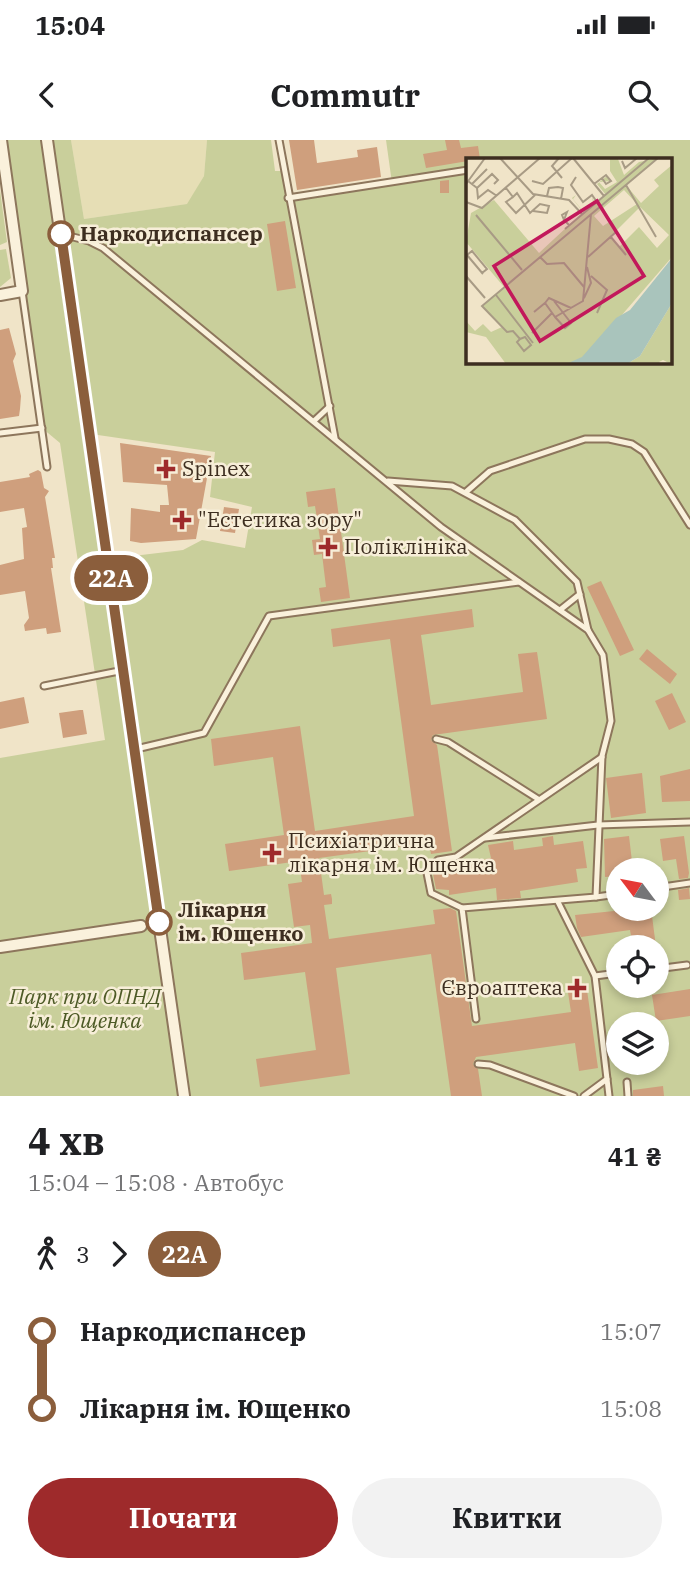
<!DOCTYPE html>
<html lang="uk">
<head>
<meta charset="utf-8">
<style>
  :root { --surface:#fff; --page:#f2f2f2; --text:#202124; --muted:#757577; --accent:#9e2a2b }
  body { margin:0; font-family:"IBM Plex Serif",serif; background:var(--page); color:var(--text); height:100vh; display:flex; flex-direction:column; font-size:26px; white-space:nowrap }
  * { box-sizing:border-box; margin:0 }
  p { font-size:23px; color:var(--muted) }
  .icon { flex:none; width:38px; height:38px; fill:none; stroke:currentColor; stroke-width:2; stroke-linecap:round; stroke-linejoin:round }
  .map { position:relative; height:956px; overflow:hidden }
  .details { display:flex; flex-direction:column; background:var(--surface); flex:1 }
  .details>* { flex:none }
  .badge { padding:0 14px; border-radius:23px; font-size:24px; line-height:46px }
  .needle { width:46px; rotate:302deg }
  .tools { position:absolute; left:606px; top:718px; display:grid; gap:14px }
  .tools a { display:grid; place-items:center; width:63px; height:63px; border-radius:50%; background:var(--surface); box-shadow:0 4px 10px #0003; font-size:35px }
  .map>.badge { position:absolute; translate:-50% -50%; box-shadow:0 0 0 4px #fff }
  .legs { display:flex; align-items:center; gap:10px; height:77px; padding:0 28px; font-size:23px }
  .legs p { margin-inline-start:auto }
  .overview { display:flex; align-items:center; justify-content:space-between; height:119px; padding:0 28px }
  h1 { font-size:38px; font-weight:700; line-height:52px }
  .cta { display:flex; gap:14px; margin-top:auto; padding:14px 28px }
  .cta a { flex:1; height:80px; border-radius:42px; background:var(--accent); color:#fff; font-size:28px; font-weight:700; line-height:80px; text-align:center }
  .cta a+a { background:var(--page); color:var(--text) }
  ul { padding:0 28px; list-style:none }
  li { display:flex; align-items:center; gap:24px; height:77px; font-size:26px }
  li i { display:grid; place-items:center; width:10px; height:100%; margin:0 9px; background:currentColor }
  li i::after { content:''; width:18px; height:18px; margin:-9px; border:5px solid; border-radius:50%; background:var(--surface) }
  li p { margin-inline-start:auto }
  li:first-child i { background:linear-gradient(#0000 50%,currentColor 0) }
  li:last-child i { background:linear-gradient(currentColor 50%,#0000 0) }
  .status { display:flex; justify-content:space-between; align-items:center; height:49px; padding:0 35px; background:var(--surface); direction:ltr }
  .status svg { height:19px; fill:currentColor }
  header { display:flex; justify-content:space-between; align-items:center; height:91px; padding:0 28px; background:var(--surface); font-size:32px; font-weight:700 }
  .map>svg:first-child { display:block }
</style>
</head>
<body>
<div class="status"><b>15:04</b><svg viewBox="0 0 49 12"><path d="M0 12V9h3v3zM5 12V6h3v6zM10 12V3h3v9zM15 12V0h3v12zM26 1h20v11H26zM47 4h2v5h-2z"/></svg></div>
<header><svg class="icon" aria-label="back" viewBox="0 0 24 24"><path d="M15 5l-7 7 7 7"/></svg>Commutr<svg class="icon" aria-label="search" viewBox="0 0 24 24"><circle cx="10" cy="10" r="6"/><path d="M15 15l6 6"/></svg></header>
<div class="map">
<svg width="690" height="956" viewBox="0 0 690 956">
  <rect width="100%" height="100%" fill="#f0e4c8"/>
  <path fill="#e6deb5" d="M71,0H207L204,36L188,64L84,79Z"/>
  <g fill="#c9cf9b" fill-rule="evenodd">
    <path d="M1,0H71L84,79L187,64L204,36L207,0H271L275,31H284L288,58L392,43L386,0H690V956H0V618L105,600L60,303L42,288ZM468,19H671V222H468ZM91,294L215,312L210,357L252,367L245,408L202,400L183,410L108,419ZM618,730H656V768H618ZM618,807H656V845H618ZM618,884H656V922H618Z"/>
    <path d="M0,50L7,102L0,105Z"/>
    <path d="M6,109L11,138L0,147V110Z"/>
  </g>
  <g fill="#cf9f7d">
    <path d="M289,0H314L317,23L358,17L357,10L377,7L381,37L297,50Z"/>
    <path d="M445,0H459L461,8L478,6L480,19L426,28L423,14L447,10Z"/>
    <path d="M449,40V53H440V41Z"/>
    <path d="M285,81L296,148L277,151L267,84Z"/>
    <path d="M9,188L16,214L13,221L21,256L20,269L19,276L0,279V190Z"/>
    <path d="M120,303L211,316L196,399L141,403L130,401L131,368L160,372V365H169L167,345L123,342Z"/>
    <path d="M38,330L41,332L44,348L49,351L45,357L55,418H52L53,428H51L61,492L47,494L46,488L25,491L24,485L29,478L25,451L0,455V425L24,419L22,388L27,387L24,368L0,372V342L30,337L29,334Z"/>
    <path d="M335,348L350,458L321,462L319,448L326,447L322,414L314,415L312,400L320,399L315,366L308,367L306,352Z"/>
    <path d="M224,367L239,369L235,393L220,391Z"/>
    <path d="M601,441L634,510L620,516L587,447Z"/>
    <path d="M472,469L474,487L421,495L431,565L523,552L518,514L537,512L547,579L433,595L431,600L437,605L452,711L431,714L429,703L319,718L324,755L331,754L332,759V764L324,765L329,799L435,784L433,770L450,768L456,771L472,886L571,872L567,846L586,843L598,928L579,931L575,903L476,917L473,924L478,929L482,956H451L431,814L336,828L350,934L260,947L256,919L316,910L305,832L244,840L241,813L312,803L310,785L294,787L288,744L302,742L299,721L229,731L225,704L284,695L273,617L214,626L211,599L300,586L315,691L414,676L390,499L333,507L331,489Z"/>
    <path d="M647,509L677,534L670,544L639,519Z"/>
    <path d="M672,553L686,582L669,590L655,561Z"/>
    <path d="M24,557L29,583L0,589V562Z"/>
    <path d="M80,570H83L87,594L63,598L59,573Z"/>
    <path d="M690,629V661L662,662L660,636Z"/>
    <path d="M642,633L646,673L611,678L606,638Z"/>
    <path d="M553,696L554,705L583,701L587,728L576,729L578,742L520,751L521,758L497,760L496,748L449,755V750L436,749L433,734L437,730L481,723V720L491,718L488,705L513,701L514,710L543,706L542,698Z"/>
    <path d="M629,696L633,730H618V736L605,737L604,699Z"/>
    <path d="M684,696L689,733L688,738L679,739L676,719L663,721L660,699Z"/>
    <path d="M689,748L690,759L679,760L678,750Z"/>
    <path d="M644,768H651L656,807H633L630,790L581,797L577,788L575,775Z"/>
    <path d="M690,849V876L656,881L652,855Z"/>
    <path d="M663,946L664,956H633V950Z"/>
  </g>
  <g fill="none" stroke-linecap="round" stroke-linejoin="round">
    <defs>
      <g id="lane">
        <path d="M279,0L335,298"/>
        <path d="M288,58L468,30"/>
        <path d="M61,94L89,101L103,108L441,387L588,490L603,515L611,581L602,616L596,757L462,768L476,879"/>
        <path d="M22,151L47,327"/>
        <path d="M314,281L330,266"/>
        <path d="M0,293L42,288"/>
        <path d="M388,341L452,346L515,380L577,442L588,490"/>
        <path d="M466,352L490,331L585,299H609L632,304L644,312L690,385"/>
        <path d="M560,470L580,454"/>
        <path d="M44,546L124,530"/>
        <path d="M436,599L448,602L538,659"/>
        <path d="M136,609L204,593L269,476L519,442"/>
        <path d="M485,698L598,685L690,682"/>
        <path d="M656,748L690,743"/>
        <path d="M596,757L618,754"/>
        <path d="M558,762L595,836L607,939L584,956"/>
        <path d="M462,768L431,753L427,733L438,720L456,717L602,617"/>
        <path d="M656,829L687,825"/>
        <path d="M595,836L618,833"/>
        <path d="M478,924L490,925L574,956"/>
        <path d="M607,939L609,956"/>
        <path d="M627,942L628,956"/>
      </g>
      <g id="street">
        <path d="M47,0L184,956"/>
        <path d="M0,155L22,151L1,0"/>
        <path d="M0,807L141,786"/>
      </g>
    </defs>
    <use href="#lane" stroke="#8d765c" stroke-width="9"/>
    <use href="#street" stroke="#8d765c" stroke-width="14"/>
    <use href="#lane" stroke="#faf1dc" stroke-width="5"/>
    <use href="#street" stroke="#faf1dc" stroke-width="10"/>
  </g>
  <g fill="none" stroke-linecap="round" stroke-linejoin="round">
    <defs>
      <path id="line-1" d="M61,94L159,782"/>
    </defs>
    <use href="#line-1" stroke="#fff" stroke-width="16"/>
    <use href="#line-1" stroke="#8b5e3c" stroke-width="10"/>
  </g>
  <g fill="#fff" stroke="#8b5e3c" stroke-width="3.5">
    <circle cx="61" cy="94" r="12"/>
    <circle cx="159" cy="782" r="12"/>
  </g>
  <g fill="#9e2a2b" stroke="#f7eed8" stroke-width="2.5">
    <path d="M162.5 318.5h7v7h7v7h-7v7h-7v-7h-7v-7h7z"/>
    <path d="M178.5 369.5h7v7h7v7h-7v7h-7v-7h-7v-7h7z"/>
    <path d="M324.5 396.5h7v7h7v7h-7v7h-7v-7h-7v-7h7z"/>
    <path d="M268.5 702.5h7v7h7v7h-7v7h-7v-7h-7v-7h7z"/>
    <path d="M573.5 837.5h7v7h7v7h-7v7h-7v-7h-7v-7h7z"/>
  </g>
  <g text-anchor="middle" stroke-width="5" stroke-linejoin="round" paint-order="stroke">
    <g font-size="21" font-weight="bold" fill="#3d2e20" stroke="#f7eed8" text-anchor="start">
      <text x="80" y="101">Наркодиспансер</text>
      <text x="178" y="777">Лікарня<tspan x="178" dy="24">ім. Ющенко</tspan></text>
    </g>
    <g font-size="21" fill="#3d2e20" stroke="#f7eed8" text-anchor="start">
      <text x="182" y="336">Spinex</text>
      <text x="198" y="387">"Естетика зору"</text>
      <text x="344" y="414">Поліклініка</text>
      <text x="288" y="708">Психіатрична<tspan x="288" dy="24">лікарня ім. Ющенка</tspan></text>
      <text x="563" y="855" text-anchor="end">Євроаптека</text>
    </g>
    <g font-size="21" font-style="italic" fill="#4d5a26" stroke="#f7eed8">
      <text x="85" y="864">Парк при ОПНД<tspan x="85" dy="24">ім. Ющенка</tspan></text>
    </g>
  </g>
  <g transform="translate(466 18)">
    <rect width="206" height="206" fill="#f0e4c8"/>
    <path d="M144,0L152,1L158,17L173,4L192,0L160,27L175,45L193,28L188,22L206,7V0V99L117,202L100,206H40L20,179L0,174V163L9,173L17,166L25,174L36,169L16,148L38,129L0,84L5,55L28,42L73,95L117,54L106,40L110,37L107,41L116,52L127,44L126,39L129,45L140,37L131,26L141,18L145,23L133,24L139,31L151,24L144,13ZM158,32L171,46L137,68L128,58ZM174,49L203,77L191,90L173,69L153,89L145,78ZM206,145L205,206L197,202L193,204L195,206H161L174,198Z" fill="#c9cf9b" fill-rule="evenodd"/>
    <path d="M206,100V145L174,198L161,206H100L116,199L150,160L164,152Z" fill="#a9c4bc"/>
    <path fill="none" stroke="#a89b85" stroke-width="2" d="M34,0L67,36L103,42L116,56M93,0L86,8L96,20M107,0L138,38M156,3L159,10L171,0M110,19L105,27L117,44L126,37L131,44M2,23L11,30L12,40L22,32L31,38M66,23L77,26L106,0M0,26L19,0M6,26L21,11M128,26L140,17L145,23L140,26L136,20M160,27L190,79M11,30L26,16L32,22L28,26M40,30L47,39L51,35L64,55L74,46L83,48L81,55L67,53M81,38L83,30L92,29L97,30L95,41M47,39L40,44L50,55L69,37M0,44L16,50L74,0M10,57L56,112M98,62L96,57L101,54L98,62L103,67M99,71L183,0M144,78L160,97M1,97L6,93L21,111L16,115M1,97L17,116M74,99L81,106L98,105L118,129M122,99L150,74M0,118L19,140M125,118L141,132L131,155M30,137L67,185M118,140L125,125L121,109M88,143L105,165L99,170L89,159M79,145L83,140L105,150M68,154L79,145L89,159L117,143L125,56M66,175L86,155M54,181L51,184L58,193L65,187L59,179L54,181L47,173L41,174L16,148L192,0"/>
    <path fill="#c2185b" fill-opacity="0.15" stroke="#c2185b" stroke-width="3.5" d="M131,43L178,118L74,183L28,108Z"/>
    <rect width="206" height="206" fill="none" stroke="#3d2e20" stroke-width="3.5"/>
  </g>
</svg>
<div class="tools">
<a><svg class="needle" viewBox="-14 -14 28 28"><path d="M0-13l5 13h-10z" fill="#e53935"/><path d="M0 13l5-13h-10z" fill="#757577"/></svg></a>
<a><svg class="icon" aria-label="locate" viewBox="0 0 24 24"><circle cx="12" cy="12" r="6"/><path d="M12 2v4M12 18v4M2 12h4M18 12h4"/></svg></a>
<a><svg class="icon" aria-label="layers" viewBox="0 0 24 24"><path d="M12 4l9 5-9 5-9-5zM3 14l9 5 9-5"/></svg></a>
</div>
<b class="badge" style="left:111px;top:438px;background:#8b5e3c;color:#fff">22А</b>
</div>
<section class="details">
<div class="overview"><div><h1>4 хв</h1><p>15:04 – 15:08 · Автобус</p></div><b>41 ₴</b></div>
<div class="legs"><svg class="icon" aria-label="walk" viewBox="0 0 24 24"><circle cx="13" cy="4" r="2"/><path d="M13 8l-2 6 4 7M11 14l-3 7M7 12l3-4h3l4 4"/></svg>3<svg class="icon" aria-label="forward" viewBox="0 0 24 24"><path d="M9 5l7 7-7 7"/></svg><b class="badge" style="background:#8b5e3c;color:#fff">22А</b></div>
<ul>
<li><i style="color:#8b5e3c"></i><b>Наркодиспансер</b><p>15:07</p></li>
<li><i style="color:#8b5e3c"></i><b>Лікарня ім. Ющенко</b><p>15:08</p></li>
</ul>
<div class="cta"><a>Почати</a><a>Квитки</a></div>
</section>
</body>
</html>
